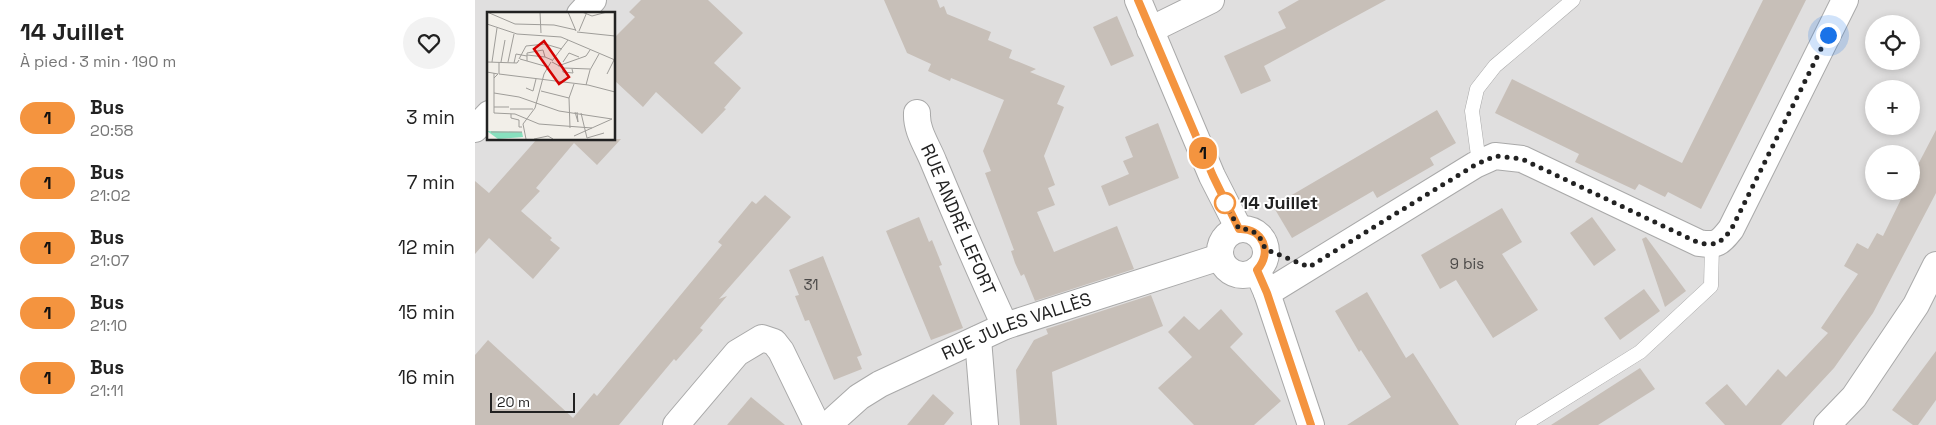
<!DOCTYPE html>
<html lang="fr">
<head>
<meta charset="utf-8">
<style>
  :root { --surface:#fff; --page:#f2f2f2; --text:#222; --muted:#767676 }
  body { margin:0; font-family:"Space Grotesk",sans-serif; background:var(--page); color:var(--text); height:100vh; display:flex; flex-direction:column; font-size:19px; white-space:nowrap }
  * { box-sizing:border-box; margin:0 }
  p { font-size:16px; color:var(--muted) }
  .icon { flex:none; width:28px; height:28px; fill:none; stroke:currentColor; stroke-width:2; stroke-linecap:round; stroke-linejoin:round }
  .map { position:relative; flex:1; overflow:hidden }
  .details { display:flex; flex-direction:column; background:var(--surface); width:475px }
  .details>* { flex:none }
  .badge { padding:0 10px; border-radius:16px; font-size:18px; line-height:32px }
  .buttons { position:absolute; left:1390px; top:15px; display:grid; gap:10px }
  .buttons a { display:grid; place-items:center; width:55px; height:55px; border-radius:50%; background:var(--surface); box-shadow:0 2px 8px #0003; font-size:25px }
  .scale { position:absolute; left:15px; bottom:12px; width:85px; box-sizing:border-box; padding-left:5px; border:2px solid #222; border-top:0; font-size:14px; line-height:18px; white-space:nowrap; color:#222; -webkit-text-stroke:4px #fff; paint-order:stroke }
  .you { position:absolute; width:25px; height:25px; margin:-12px; border:4px solid #fff; border-radius:50%; background:#1a73e8; box-shadow:0 0 0 8px #1a73e833 }
  .map>.badge { position:absolute; translate:-50% -50%; box-shadow:0 0 0 2px #fff }
  .round { display:grid; place-items:center; flex:none; width:52px; height:52px; border-radius:26px; background:var(--page) }
  .head { display:flex; align-items:center; justify-content:space-between; height:85px; padding:0 20px }
  h1 { font-size:24px; font-weight:600; line-height:38px }
  ul { padding:0; list-style:none }
  li { display:flex; align-items:center; gap:15px; height:65px; padding:0 20px }
  li div { flex:1 }
  li b { display:block; font-size:19px }
  li em { font-style:normal }
  li .badge { min-width:55px; font-weight:700; text-align:center }
  main { display:flex; flex:1; min-height:0 }
  .map>svg:first-child { display:block }
</style>
</head>
<body>
<main>
<section class="details">
<div class="head"><div><h1>14 Juillet</h1><p>À pied · 3 min · 190 m</p></div><a class="round"><svg class="icon" aria-label="heart" viewBox="0 0 24 24"><path d="M12 20l-8-8c-3-5 5-10 8-4 3-6 11-1 8 4z"/></svg></a></div>
<ul>
<li><span class="badge" style="background:#f4943f;color:#111">1</span><div><b>Bus</b><p>20:58</p></div><em>3 min</em></li>
<li><span class="badge" style="background:#f4943f;color:#111">1</span><div><b>Bus</b><p>21:02</p></div><em>7 min</em></li>
<li><span class="badge" style="background:#f4943f;color:#111">1</span><div><b>Bus</b><p>21:07</p></div><em>12 min</em></li>
<li><span class="badge" style="background:#f4943f;color:#111">1</span><div><b>Bus</b><p>21:10</p></div><em>15 min</em></li>
<li><span class="badge" style="background:#f4943f;color:#111">1</span><div><b>Bus</b><p>21:11</p></div><em>16 min</em></li>
</ul>
</section>
<div class="map">
<svg width="1461" height="425" viewBox="0 0 1461 425">
  <rect width="100%" height="100%" fill="#f2efe9"/>
  <path fill="#e0dfdf" fill-rule="evenodd" d="M0,0H1461V425H0ZM14,14H139V139H14ZM1399,24H1436V61H1399ZM1399,89H1436V126H1399ZM1399,154H1436V191H1399Z"/>
  <g fill="#c7bfb8">
    <path d="M166,0H233L268,33L239,63L266,88L249,108L251,109L227,134L181,92L168,107L139,80V38L160,17L154,12Z"/>
    <path d="M409,0H462L465,8L469,6L472,14L516,32L513,40L537,50L534,58L561,69L555,72L590,86L582,104L589,107L569,156L580,185L573,188L580,205L562,212L579,252L642,226L659,269L560,301L549,274L546,276L540,263L536,251L539,250L510,173L516,171L508,151L529,100L476,78L475,81L453,71L456,64L432,53Z"/>
    <path d="M824,0H911L789,66L796,81L766,94L749,56L811,28L803,12Z"/>
    <path d="M1288,0H1331L1226,209L1193,192L1190,197L1164,184L1160,190L1100,162L1104,154L1020,113L1037,79L1207,163Z"/>
    <path d="M642,16L659,56L636,66L618,27Z"/>
    <path d="M962,110L981,143L955,158L959,165L902,198L898,191L817,238L798,206Z"/>
    <path d="M683,123L704,178L634,206L626,186L654,174L648,161L658,157L650,137Z"/>
    <path d="M1461,130V193L1398,313L1359,368L1306,425H1250L1230,403L1252,384L1271,406L1303,369L1311,377L1353,333L1346,328L1383,274L1369,266L1382,243L1393,249L1402,233L1408,236L1430,191H1436V178Z"/>
    <path d="M62,139H146L122,165L99,143L61,188L65,191L46,211L77,238L75,240L85,248L58,279L14,238L0,254V181L14,193Z"/>
    <path d="M290,195L316,217L244,299L252,296L225,328L228,330L201,361L199,359L144,425H0V355L13,340L98,418L119,393L122,396L247,245L243,242L277,201L281,204Z"/>
    <path d="M1027,208L1047,242L1027,254L1063,310L1018,338L981,280L965,289L946,255Z"/>
    <path d="M444,217L454,242L457,240L467,265L464,266L488,328L456,340L411,231Z"/>
    <path d="M1117,217L1141,250L1119,266L1095,233Z"/>
    <path d="M1171,237L1211,291L1190,307L1167,239Z"/>
    <path d="M348,256L387,355L382,357L387,369L359,380L334,320L330,321L320,296L324,295L314,270Z"/>
    <path d="M1169,289L1185,311L1145,340L1129,318Z"/>
    <path d="M892,292L931,358L938,353L984,425H872L916,397L886,350L884,352L860,311Z"/>
    <path d="M676,295L688,326L577,372L582,425H545L541,370L559,340L573,334L571,329Z"/>
    <path d="M746,309L768,334L755,347L806,401L779,425H719L683,388L717,357L693,332L709,316L724,330Z"/>
    <path d="M1461,351V400L1443,425H1438L1417,410Z"/>
    <path d="M1165,368L1180,389L1123,425H1076Z"/>
    <path d="M458,394L479,413L469,425H432Z"/>
    <path d="M276,397L310,425H252Z"/>
  </g>
  <g fill="none" stroke-linecap="round" stroke-linejoin="round">
    <defs>
      <g id="lane">
        <path d="M1004,163L997,111L1002,89L1020,66L1098,0"/>
        <path d="M1048,425L1165,352L1236,286L1237,246"/>
      </g>
      <g id="street">
        <path d="M663,0L737,176L764,229"/>
        <path d="M105,14L118,0"/>
        <path d="M675,30L736,0"/>
        <path id="s1" d="M442,113C441,131 453,147 459,163C482,218 505,272 530,326"/>
        <path d="M0,129L14,114"/>
        <circle cx="768" cy="252" r="23"/>
        <path d="M782,270L792,293L836,425"/>
        <path d="M792,293L1000,165L1020,156L1047,159L1224,243C1242,246 1245,243 1256,229L1370,0"/>
        <path d="M503,339L510,425"/>
        <path d="M201,425L262,353L287,338L299,342L306,351L342,425"/>
        <path id="s2" d="M353,425L384,397L405,384L530,326L745,257"/>
        <path d="M1352,425L1379,397L1441,305L1461,265"/>
      </g>
    </defs>
    <use href="#lane" stroke="#a9a9a9" stroke-width="15"/>
    <use href="#street" stroke="#a9a9a9" stroke-width="28"/>
    <use href="#lane" stroke="#fff" stroke-width="14"/>
    <use href="#street" stroke="#fff" stroke-width="26"/>
  </g>
  <g fill="none" stroke-linecap="round" stroke-linejoin="round">
    <defs>
      <path id="line" d="M663,0L738,176L764,229C788,228 798,252 782,270L792,293L836,425"/>
    </defs>
    <use href="#line" stroke="#fff" stroke-width="11"/>
    <use href="#line" stroke="#f4943f" stroke-width="8"/>
    <path stroke="#222" stroke-width="5" stroke-dasharray="0 9" d="M750,203L764,229C778,228 786,235 790,249L834,267L1000,165L1020,156L1047,159L1224,243C1242,246 1245,243 1256,230L1353,35"/>
  </g>
  <circle fill="#fff" stroke="#f4943f" stroke-width="2.5" cx="750" cy="203" r="10"/>
  <g text-anchor="middle" stroke-width="4" stroke-linejoin="round" paint-order="stroke">
    <g font-size="15" fill="#4b4948">
      <text x="992" y="269">9 bis</text>
      <text x="336" y="290">31</text>
    </g>
    <g font-size="18" font-weight="bold" fill="#222" stroke="#fff" text-anchor="start">
      <text x="765" y="209">14 Juillet</text>
    </g>
    <g font-size="18" fill="#222" stroke="#fff">
      <text dy="6" stroke="none"><textPath href="#s1" startOffset="115">RUE ANDRÉ LEFORT</textPath></text>
      <text dy="6" stroke="none"><textPath href="#s2" startOffset="215">RUE JULES VALLÈS</textPath></text>
    </g>
  </g>
  <g transform="translate(12 12)">
    <rect width="128" height="128" fill="#f2efe9"/>
    <path d="M0,119L35,120L36,125L11,127Z" fill="#88e0be"/>
    <path fill="none" stroke="#9f9d99" stroke-width="1" d="M0,0L28,12L67,13L89,18M53,0L54,21M81,0L89,19M95,0L105,4L120,0M0,12L30,22L74,25L128,48M92,19L100,0M90,20L128,24M40,43L58,45M32,47L39,34L58,32L75,37M33,47L61,55M40,49V41L56,38L58,45L65,48M65,49L81,28M0,50L30,51L32,48M5,50L10,16M12,50V62L101,73L128,80M14,50L18,28M21,50L27,22M65,50L76,56L103,57M76,50L82,41L92,45M27,51L29,42L40,44M71,54L99,44L103,38M76,56V60L86,61L85,57M0,60L11,62L7,66M7,61V101M120,62L127,48M99,73L103,58L112,42M39,76L46,79L49,67M54,79L82,86M7,81L32,85L72,99L125,107M7,95H22M23,97H46M88,100L91,110L90,100M7,101L28,102L52,112L105,116M94,101L100,126L117,121M24,102V106L32,108V115H35M83,116L82,86L87,72M4,120H35M87,124L125,107M39,127L36,112L48,96L57,62L64,50M47,127L61,124L66,127"/>
    <path fill="#d40000" fill-opacity="0.15" stroke="#d40000" stroke-width="2.5" d="M57,29L82,65L72,72L47,37Z"/>
    <rect width="128" height="128" fill="none" stroke="#222" stroke-width="2.5"/>
  </g>
</svg>
<div class="buttons">
<a><svg class="icon" aria-label="locate" viewBox="0 0 24 24"><circle cx="12" cy="12" r="6"/><path d="M12 2v4M12 18v4M2 12h4M18 12h4"/></svg></a>
<a>+</a>
<a>−</a>
</div>
<div class="scale">20 m</div>
<div class="you" style="left:1353px;top:35px"></div>
<b class="badge" style="left:728px;top:153px;background:#f4943f;color:#111">1</b>
</div>
</main>
</body>
</html>
